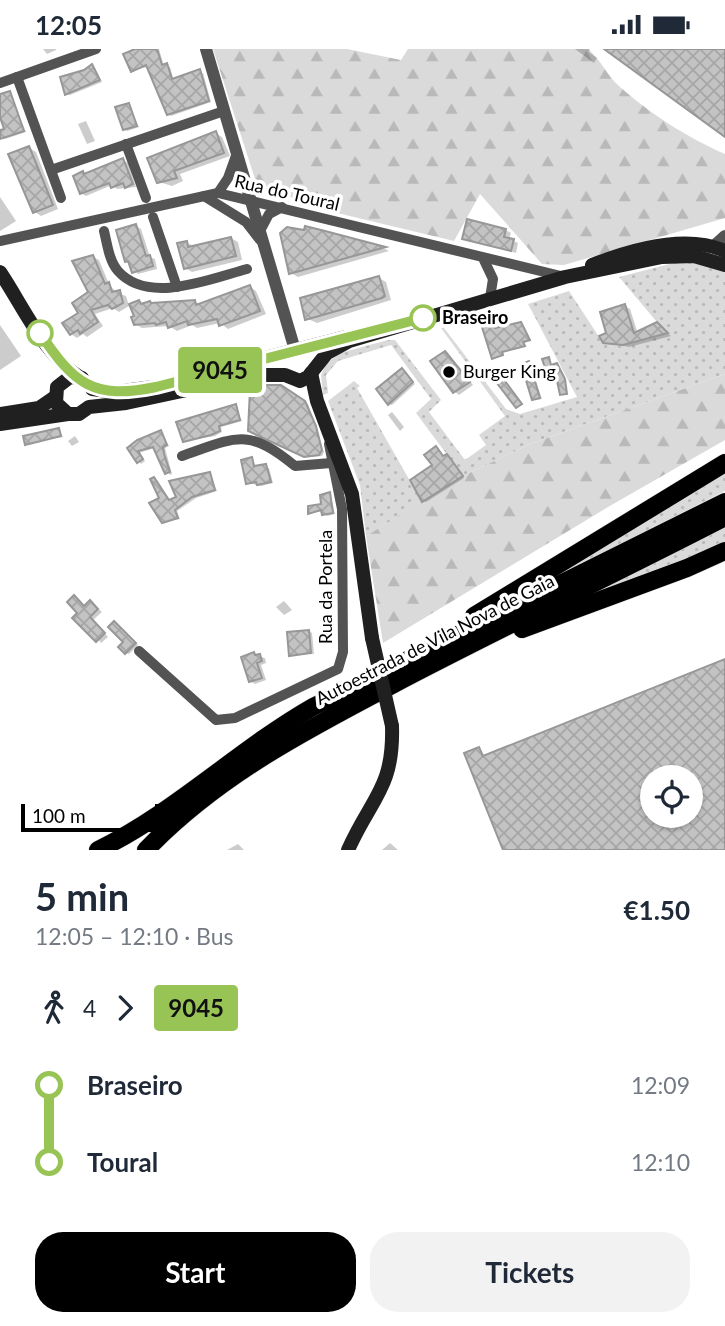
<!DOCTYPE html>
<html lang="en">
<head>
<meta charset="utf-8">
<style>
  :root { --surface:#fff; --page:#f2f2f3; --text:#1f2937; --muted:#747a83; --accent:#000 }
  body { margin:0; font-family:Lato,sans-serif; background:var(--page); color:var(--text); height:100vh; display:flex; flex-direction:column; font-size:26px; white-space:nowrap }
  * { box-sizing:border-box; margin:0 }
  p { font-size:23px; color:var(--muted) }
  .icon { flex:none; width:38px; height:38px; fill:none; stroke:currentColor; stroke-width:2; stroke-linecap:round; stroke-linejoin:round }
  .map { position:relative; height:801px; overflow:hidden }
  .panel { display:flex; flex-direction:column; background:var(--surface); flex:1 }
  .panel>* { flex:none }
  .badge { padding:0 14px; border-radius:5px; font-size:24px; line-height:46px }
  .tools { position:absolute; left:640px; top:716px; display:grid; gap:14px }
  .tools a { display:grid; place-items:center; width:63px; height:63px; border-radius:50%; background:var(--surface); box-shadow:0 2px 5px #0004; font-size:35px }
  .scale { position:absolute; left:21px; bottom:18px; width:138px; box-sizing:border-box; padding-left:7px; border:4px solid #000; border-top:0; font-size:19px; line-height:24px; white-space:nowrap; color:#000; -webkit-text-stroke:5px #fff; paint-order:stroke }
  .map>.badge { position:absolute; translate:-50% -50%; box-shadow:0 0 0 4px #fff }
  .legs { display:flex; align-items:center; gap:10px; height:77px; padding:0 35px; font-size:23px }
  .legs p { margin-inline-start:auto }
  .head { display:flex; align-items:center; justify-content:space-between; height:119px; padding:0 35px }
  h1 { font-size:38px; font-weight:700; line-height:52px }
  .button { display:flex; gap:14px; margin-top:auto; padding:14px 35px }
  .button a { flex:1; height:80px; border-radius:28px; background:var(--accent); color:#fff; font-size:28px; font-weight:700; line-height:80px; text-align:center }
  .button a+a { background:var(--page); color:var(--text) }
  ul { padding:0 35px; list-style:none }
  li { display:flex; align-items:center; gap:24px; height:77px; font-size:26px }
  li i { display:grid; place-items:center; width:10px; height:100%; margin:0 9px; background:currentColor }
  li i::after { content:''; width:18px; height:18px; margin:-9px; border:5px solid; border-radius:50%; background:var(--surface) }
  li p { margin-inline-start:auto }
  li:first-child i { background:linear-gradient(#0000 50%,currentColor 0) }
  li:last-child i { background:linear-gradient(currentColor 50%,#0000 0) }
  .status { display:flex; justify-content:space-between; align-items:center; height:49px; padding:0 35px; background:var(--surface); direction:ltr }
  .status svg { height:19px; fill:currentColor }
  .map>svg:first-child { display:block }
</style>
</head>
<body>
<div class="status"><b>12:05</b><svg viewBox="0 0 49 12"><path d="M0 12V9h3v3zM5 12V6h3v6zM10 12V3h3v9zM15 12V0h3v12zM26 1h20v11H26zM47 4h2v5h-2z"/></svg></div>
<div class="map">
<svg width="725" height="801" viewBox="0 0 725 801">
  <defs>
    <pattern id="grass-dots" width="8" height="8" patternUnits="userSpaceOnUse" patternTransform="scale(1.75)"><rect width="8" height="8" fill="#dadada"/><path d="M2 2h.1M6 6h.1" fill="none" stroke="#b9b9b9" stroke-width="1.8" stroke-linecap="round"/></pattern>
    <pattern id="forest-firs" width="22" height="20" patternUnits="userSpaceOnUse" patternTransform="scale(1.75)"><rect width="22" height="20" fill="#dadada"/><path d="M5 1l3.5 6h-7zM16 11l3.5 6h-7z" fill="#b9b9b9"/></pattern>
    <pattern id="building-cross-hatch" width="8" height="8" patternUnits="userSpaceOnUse" patternTransform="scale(1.75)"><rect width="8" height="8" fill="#c3c3c3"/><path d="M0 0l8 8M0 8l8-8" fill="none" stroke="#a6a6a6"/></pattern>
  </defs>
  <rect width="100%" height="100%" fill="#fff"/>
  <g fill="url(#grass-dots)">
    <path d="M681,212L707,215L725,223V325L530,395L463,427L416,364L431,350L391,296L338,312L326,326L328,344L323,346L321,326L326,315L340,304L388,291H395L441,351L429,363L465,411L486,396L479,386L505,367L441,279H444L506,360L520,365L577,348L528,255L569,242L603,294L623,296L667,285L619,228Z"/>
    <path d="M354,332L360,337L357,339L422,453L366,487L360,436L328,352Z"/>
    <path d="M725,418V442L550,531L552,524Z"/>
    <path d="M725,474V495L693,510L556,560Z"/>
  </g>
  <g fill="url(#forest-firs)">
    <path d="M213,0H347L401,11L408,0H588C602,12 607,27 619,37C649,64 688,89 725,105V169L564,216L542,215L480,145L454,192L329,162L257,136Z"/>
    <path d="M725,325V391L608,458L383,594L366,487L463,427L530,395Z"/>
  </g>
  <g fill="#0003">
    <path d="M43,0H56V1L47,5Z"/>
    <path d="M142,0H159L164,17L170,18L174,32L203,24L211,53L171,67L168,65L148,18L133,21Z"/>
    <path d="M575,0H590L589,3L597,9L594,14Z"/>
    <path d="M92,17L102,33L70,46L67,45Z"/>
    <path d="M10,44L26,83L5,90L2,88L6,81L0,65V47Z"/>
    <path d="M129,56L139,78L127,82L124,80Z"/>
    <path d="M86,72L95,92L87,95L78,75Z"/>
    <path d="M215,84L222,88L230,107L180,125L183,132L172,137L159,133Z"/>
    <path d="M29,99L36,103L58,160L41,167L35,163Z"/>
    <path d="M123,111L128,114L136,138L117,140L112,136L86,147L81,144L83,124L87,126Z"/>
    <path d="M0,148L16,172L0,182Z"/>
    <path d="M136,177L141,180L150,208L155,210L157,220L138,225L126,212Z"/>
    <path d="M307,179L385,200L389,202L298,228L291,224Z"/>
    <path d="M506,181L511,184L509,190L518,194L516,204L464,190Z"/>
    <path d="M231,189L238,193L242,211L192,223L185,219L186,193L193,197Z"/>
    <path d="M93,208L99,211L109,235L117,244L126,247L129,257L119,263L113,259L95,265L103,277L87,288L83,285L77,289L71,285L90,243Z"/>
    <path d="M379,229L386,233L391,251L317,274L306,269Z"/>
    <path d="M250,238L256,242L266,265L228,280L220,274L197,279L192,276L177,282L169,277L142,279L135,275L131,256L139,253L154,256L194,252L201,256Z"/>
    <path d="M625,257L630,260L638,285L657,275L671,287L629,298L604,292Z"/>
    <path d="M493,274L496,281L523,276L530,292L524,294L525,297L503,303L504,307L495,309Z"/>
    <path d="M0,276L21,307L0,321Z"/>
    <path d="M445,304L473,336L459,346L455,343Z"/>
    <path d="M529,314L542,350L536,351L534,350Z"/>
    <path d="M402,321L415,335L392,356L389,355Z"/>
    <path d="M277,337L308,355L324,403L322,407L308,408L250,381Z"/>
    <path d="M235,357L242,372L221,378L222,383L215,387L184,392Z"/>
    <path d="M392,363L404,378L400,382L388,366Z"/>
    <path d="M59,381L63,388L26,394Z"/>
    <path d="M161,383L169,397L165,399L172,425L170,426L155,399L139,404L145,412L141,415L130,400Z"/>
    <path d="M75,387L79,393L72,397L68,392Z"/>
    <path d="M436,399L444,408H450L464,429L426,453L424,452L435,417Z"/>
    <path d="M252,410L256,418L269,419L273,434L261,437L248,434Z"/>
    <path d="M210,424L217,442L196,449L177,462L180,470L163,473L162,450L154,430L170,452Z"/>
    <path d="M330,444L335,465L327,467L323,462L310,464L322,456Z"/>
    <path d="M74,548L86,558L91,553L102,563L93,571L108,588L101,594L80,564Z"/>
    <path d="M284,552L292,561L284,566L276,558Z"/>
    <path d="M117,575L138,596L129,605L126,604V593Z"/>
    <path d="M309,582L312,584L314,605L291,606Z"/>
    <path d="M257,607L265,609L266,614L261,616L266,631L255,635L250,632Z"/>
    <path d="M390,794L398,801H382Z"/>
    <path d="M238,795L244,801H227Z"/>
  </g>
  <g fill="url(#building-cross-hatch)" stroke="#979797" stroke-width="2" fill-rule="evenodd">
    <path d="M135,0H157L162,16L167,14L172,30L200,20L209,52L167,66L146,16L131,23L123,5Z"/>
    <path d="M604,0H725V88Z"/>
    <path d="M92,15L100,31L65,46L60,28L84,21Z"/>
    <path d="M10,42L24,82L0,90V81L4,80L0,68V45Z"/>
    <path d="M129,54L137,77L123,81L115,58Z"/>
    <path d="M216,82L224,104L174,122L177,129L157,134L147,109Z"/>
    <path d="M29,97L53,156L33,164L8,105Z"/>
    <path d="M123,109L133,135L125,139L123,134L111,139L109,134L80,145L73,127L83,122L84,125Z"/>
    <path d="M467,170L506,180L504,188L514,190L511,202L462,190Z"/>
    <path d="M136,175L146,207L150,206L153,217L132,224L128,212L125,213L116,181Z"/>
    <path d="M305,177L325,182L386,198L289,225L280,184L287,178L304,181Z"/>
    <path d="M231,188L236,207L184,220L177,194L187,192L188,198Z"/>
    <path d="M93,206L105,235L109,233L112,243L120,241L123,254L112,260L108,256L91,261L98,273L80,285L78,281L70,286L62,274L78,264L72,254L88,243L72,212Z"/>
    <path d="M379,227L385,247L382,249L305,271L300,249Z"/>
    <path d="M250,236L260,262L219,277L217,270L188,276L187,272L168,279L166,273L156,276L155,274L134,276L131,268L134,267L129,255L139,251L141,255L150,252L151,254L195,251L196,256Z"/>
    <path d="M625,255L634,284L657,273L668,284L623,296L603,294L599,287L606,284L600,263Z"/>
    <path d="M493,272L495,279L521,273L530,291L523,293L525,297L502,303L503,306L492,310L481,275Z"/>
    <path d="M445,302L470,333L453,344L430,312Z"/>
    <path d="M549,308L551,316L557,314L565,330L567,345L560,346L557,332L550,333L542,310Z"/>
    <path d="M529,312L540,349L532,351L521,315Z"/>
    <path d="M402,319L413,333L388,356L376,340Z"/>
    <path d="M502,328L522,355L516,359L496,333Z"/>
    <path d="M265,336H281L305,352L316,377L322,401L319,406L304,408L248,382L250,340Z"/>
    <path d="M236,355L240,371L219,377L220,382L211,386L183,393L176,373Z"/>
    <path d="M59,379L61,387L25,396L23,387Z"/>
    <path d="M161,381L167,396L163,398L164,405L170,423L165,425L153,398L138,402L143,410L137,414L127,399L137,391Z"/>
    <path d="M436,397L443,407L447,405L463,427L422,453L410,431L432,416L424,406Z"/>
    <path d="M252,408L254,417L266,415L271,433L257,436L256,433L246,435L241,411Z"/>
    <path d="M210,423L215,441L192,448L175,461L178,469L162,474L149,454L159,449L150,430L154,428L169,451L176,448L169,432Z"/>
    <path d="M330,443L333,464L322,466L321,461L308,465V457L321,455L320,446Z"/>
    <path d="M74,546L84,557L90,551L98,560L90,568L105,584L96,593L72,569L77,564L67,553Z"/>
    <path d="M114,572L136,594L125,605L118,598L123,593L108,578Z"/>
    <path d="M309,581L311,604L289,607L287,583Z"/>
    <path d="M254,603L255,606L260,605L262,612L257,614L262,629L249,633L241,608Z"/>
    <path d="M725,610V801H503L464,704L479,698L483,707ZM653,728H691V766H653Z"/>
  </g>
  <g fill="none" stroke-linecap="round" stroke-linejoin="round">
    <defs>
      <g id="motorway">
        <path d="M474,567L725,414"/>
        <path d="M522,580L687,519L725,502"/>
        <path d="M98,801C176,763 238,701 313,658L725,453"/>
        <path d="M146,801C216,728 304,682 392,636C502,578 615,525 725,468"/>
      </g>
    </defs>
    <use href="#motorway" stroke="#dbdbdb" stroke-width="19"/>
    <g stroke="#535353" stroke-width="10">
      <path d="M17,28L61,149"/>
      <path d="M0,34L96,0"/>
      <path d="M126,95L146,149"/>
      <path d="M51,121L224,62"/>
      <path d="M218,144L228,129L237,104"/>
      <path d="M204,147L246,173L260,191"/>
      <path d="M153,168L177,238"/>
      <path d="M104,182C107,194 109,212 118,222C148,256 210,230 247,220"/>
      <path d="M260,182L269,165L282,158"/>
      <path d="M0,192L218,144L561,227"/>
      <path d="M484,211L493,230L490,249"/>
      <path d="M182,407C236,388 248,378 295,417L331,414"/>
      <path d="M139,602L216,671L235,669L338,620L343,603L342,460L329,395"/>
    </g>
    <g stroke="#535353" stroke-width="12">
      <path d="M206,0L295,301"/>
      <path d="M714,197L725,187"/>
    </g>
    <g stroke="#202020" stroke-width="14">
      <path d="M592,216C630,201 685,184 725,202"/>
      <path d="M0,223C23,257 45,308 81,329"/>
      <path d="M311,324L317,352L352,445L372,589"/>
      <path d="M82,329L70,328L57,338L56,354L68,365H79L89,358L126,354L256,326H285L300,332L308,328L327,304L349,292L565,228L662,208L694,207L725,216"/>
      <path d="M173,333L346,288"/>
      <path d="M92,340L116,343L153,338"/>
      <path d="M0,365L39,359L55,348"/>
      <path d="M0,375L68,365"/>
      <path d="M348,801C371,749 394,739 392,677"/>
    </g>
    <use href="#motorway" stroke="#000" stroke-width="18"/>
    <path stroke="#202020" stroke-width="14" d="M372,589L392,677"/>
  </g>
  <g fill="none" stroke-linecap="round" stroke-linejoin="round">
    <defs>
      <path id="line-1" d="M40,284C74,335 93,351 156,338L423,269"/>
    </defs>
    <use href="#line-1" stroke="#fff" stroke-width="16"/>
    <use href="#line-1" stroke="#98c455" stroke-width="10"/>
  </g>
  <g fill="#fff" stroke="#98c455" stroke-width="3.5">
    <circle cx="423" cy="269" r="12"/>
    <circle cx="40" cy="284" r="12"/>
  </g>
  <circle fill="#000" stroke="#fff" stroke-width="2.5" cx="449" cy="323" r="7"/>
  <g text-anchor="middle" stroke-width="7" stroke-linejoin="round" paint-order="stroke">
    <g font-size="18" fill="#000" stroke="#fff">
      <text transform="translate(287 144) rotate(13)" y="6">Rua do Toural</text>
      <text transform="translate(326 538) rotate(-90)" y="6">Rua da Portela</text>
      <text transform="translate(435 591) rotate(-27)" y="6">Autoestrada de Vila Nova de Gaia</text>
    </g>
    <g font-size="18" font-weight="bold" fill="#000" stroke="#fff" text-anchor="start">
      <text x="442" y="275">Braseiro</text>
    </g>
    <g font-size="18" fill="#000" stroke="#fff" text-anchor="start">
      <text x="463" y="329">Burger King</text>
    </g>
  </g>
</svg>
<div class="tools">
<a><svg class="icon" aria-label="locate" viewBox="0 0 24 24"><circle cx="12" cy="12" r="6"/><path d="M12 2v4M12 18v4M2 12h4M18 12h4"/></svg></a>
</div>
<div class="scale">100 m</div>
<b class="badge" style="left:220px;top:321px;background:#98c455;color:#111">9045</b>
</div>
<section class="panel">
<div class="head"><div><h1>5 min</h1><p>12:05 – 12:10 · Bus</p></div><b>€1.50</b></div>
<div class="legs"><svg class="icon" aria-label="walk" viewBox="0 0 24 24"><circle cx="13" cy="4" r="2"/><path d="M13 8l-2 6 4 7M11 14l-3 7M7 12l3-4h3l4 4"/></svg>4<svg class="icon" aria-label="forward" viewBox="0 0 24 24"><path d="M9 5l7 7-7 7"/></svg><b class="badge" style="background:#98c455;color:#111">9045</b></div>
<ul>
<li><i style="color:#98c455"></i><b>Braseiro</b><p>12:09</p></li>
<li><i style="color:#98c455"></i><b>Toural</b><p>12:10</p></li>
</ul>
<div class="button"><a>Start</a><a>Tickets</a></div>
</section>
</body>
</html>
